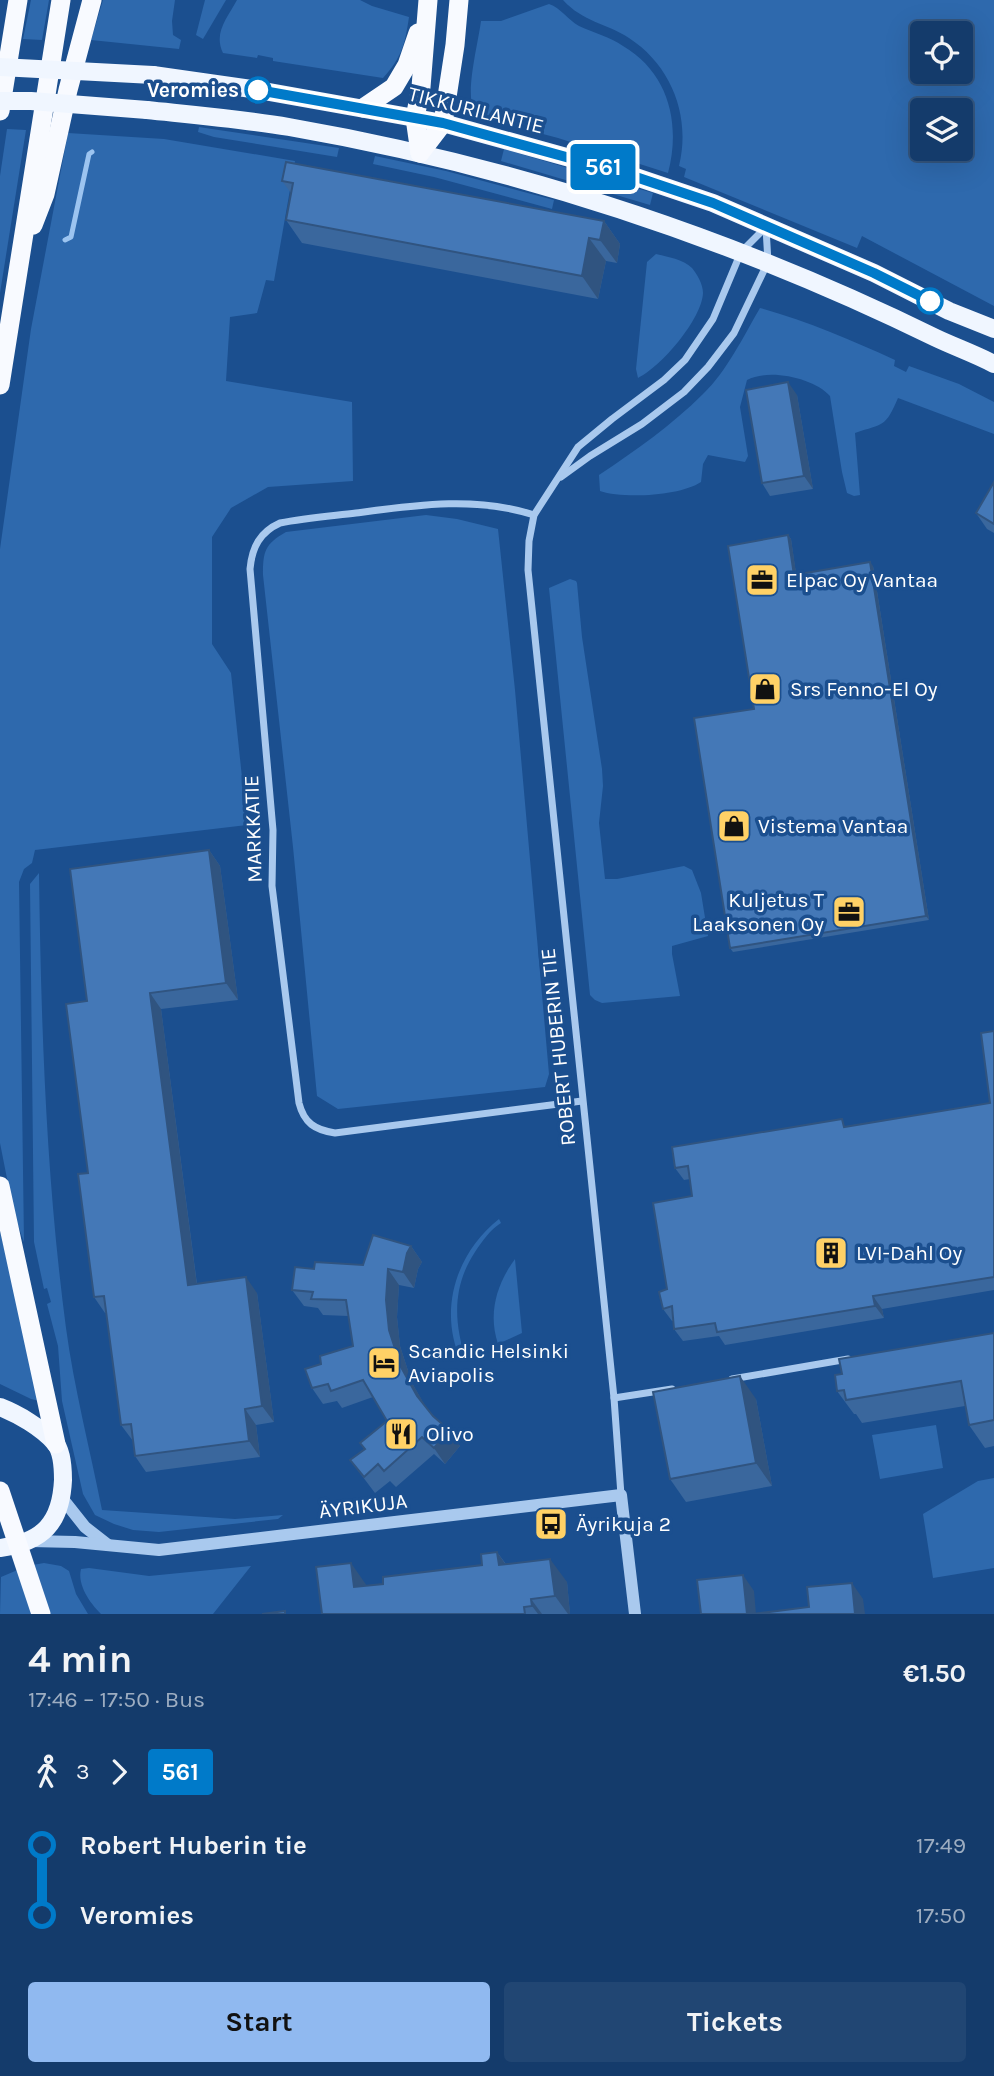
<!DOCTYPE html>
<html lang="en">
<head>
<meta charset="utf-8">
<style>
  :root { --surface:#143b6b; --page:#214673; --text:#f1f3f6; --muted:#9dadc1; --line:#33557e; --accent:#90b9f0 }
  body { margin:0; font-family:Karla,sans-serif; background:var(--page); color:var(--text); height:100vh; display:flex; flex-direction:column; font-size:26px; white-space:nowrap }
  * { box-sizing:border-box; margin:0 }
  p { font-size:23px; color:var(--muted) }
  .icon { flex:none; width:38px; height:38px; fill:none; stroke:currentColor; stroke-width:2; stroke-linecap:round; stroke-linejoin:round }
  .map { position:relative; height:1614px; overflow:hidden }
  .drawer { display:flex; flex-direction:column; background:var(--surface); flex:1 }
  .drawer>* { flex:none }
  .badge { padding:0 14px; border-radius:5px; font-size:24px; line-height:46px }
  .controls { position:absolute; left:910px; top:21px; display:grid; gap:14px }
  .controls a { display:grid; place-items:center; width:63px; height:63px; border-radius:7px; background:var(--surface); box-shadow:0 7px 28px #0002,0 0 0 2px var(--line); font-size:35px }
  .map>.badge { position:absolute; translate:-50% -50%; box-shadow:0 0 0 4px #fff }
  .legs { display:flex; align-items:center; gap:10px; height:77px; padding:0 28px; font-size:23px }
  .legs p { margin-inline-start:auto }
  .summary { display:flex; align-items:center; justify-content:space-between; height:119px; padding:0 28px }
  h1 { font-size:38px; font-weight:700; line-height:52px }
  .action { display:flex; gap:14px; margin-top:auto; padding:14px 28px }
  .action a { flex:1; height:80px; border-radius:7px; background:var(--accent); color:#111; font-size:28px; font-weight:700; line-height:80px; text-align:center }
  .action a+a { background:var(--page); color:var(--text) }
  ul { padding:0 28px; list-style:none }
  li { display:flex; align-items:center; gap:24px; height:70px; font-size:26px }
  li i { display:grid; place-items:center; width:10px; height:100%; margin:0 9px; background:currentColor }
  li i::after { content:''; width:18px; height:18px; margin:-9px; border:5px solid; border-radius:50%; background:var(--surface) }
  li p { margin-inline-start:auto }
  li:first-child i { background:linear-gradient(#0000 50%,currentColor 0) }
  li:last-child i { background:linear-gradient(currentColor 50%,#0000 0) }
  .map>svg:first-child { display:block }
</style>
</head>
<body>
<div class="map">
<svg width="994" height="1614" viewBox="0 0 994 1614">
  <rect width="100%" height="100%" fill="#1b4f8f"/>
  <g fill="#2e69ad" fill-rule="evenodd">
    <path d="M31,0H49L42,40L23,39Z"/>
    <path d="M103,0H175L172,21L173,35L181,40L179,49L91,40Z"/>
    <path d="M205,0H226L203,39L196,35Z"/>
    <path d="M237,0H360L372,6L409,17C405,44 402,57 383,78L273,61V58L258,55L257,58L223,53C213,33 228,17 237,0Z"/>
    <path d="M563,0H994V306L862,236L857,248L684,177L686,169L679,166C691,117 672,66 629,38C606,23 583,22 563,0ZM961,33V72H922V33ZM961,110V149H922V110Z"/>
    <path d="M549,4C561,8 568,20 579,26C594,33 610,37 623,46C669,73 681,124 668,173L558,138L498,122L473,108C466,89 478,44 481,21H501Z"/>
    <path d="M199,127L212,129L339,148L337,157L214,137L198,132Z"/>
    <path d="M7,129L26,130L0,293V176Z"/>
    <path d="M68,133L164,139L295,161L274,281L266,280L257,313L230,317L226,381L352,402L353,481L268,487L231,508L212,537V644L231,673L247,825L35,850L32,863L24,869L19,882L24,1242L14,1214L0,1143V549L31,329Z"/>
    <path d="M504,149L653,193L650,205L501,161Z"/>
    <path d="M375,156L446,171L554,200L552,209L434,177L373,164Z"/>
    <path d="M656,254C668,257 683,259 692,268C697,274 703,284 703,293C702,319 661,367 638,378L636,369L647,262Z"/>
    <path d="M760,308C807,321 851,340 895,360L894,366L906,372L909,366L959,384L994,402V434L898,398C885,428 884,423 855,433L860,495L854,496L847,493L842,472L830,396C814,378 769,368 747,380L740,407L748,456L745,462L708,455L703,464L701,482C680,496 623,499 600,491L599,475C635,451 672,425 703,394C727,371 743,337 760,308Z"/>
    <path d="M426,515L457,519L498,529L515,690L549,1074L545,1087L338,1109L317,1096L293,847L263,575C263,551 265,544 286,532Z"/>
    <path d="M570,579L576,581L577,583L582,637L602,769L603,786L599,823L605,879H617L684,866L692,870L701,893L708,936L672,946V954L680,996L602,1003L595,1000L590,995L549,588Z"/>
    <path d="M39,873C41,1025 46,1177 66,1328C74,1388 90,1449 102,1510L235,1519L283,1515L278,1519L159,1532L133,1530L114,1524L95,1515L83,1494L62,1401L58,1346L47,1304L51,1302L47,1288L44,1289L34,1242L30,884Z"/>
    <path d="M499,1219L501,1223C490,1230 483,1240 475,1252C453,1285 453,1321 466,1359L461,1361C438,1310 456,1253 499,1219Z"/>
    <path d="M0,1231L40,1401L31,1399L0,1384Z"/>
    <path d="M515,1259L522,1333L498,1344C488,1314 496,1285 515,1259Z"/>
    <path d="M936,1425L943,1468L880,1479L872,1435Z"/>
    <path d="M994,1478V1568L933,1578L923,1514L978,1481Z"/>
    <path d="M44,1563L61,1566L69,1571L76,1594L88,1614H0L1,1577L27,1566Z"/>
    <path d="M251,1566L213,1614H101C90,1603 77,1585 81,1569L89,1568L149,1576Z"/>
  </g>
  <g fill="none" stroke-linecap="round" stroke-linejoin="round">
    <path stroke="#9cc4f0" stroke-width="5" d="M65,240L71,237L89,154L92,152"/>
    <g stroke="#a9c9ee" stroke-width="7">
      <path d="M561,477L590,456L642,424L684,392L708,367L734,333L768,262L766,228"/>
      <path d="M534,515C476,496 416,505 356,513C331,516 305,518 280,523C260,532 252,547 250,569L273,830L272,886L299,1103C304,1123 315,1130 335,1133L582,1101"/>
      <path d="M732,1379L848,1359"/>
      <path d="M614,1398L672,1389"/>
      <path d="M621,1495L614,1398L528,570L529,541L534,515L578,447L612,419L664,380L685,360L713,319L741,252L765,228"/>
    </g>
    <g stroke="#a9c9ee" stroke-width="12">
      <path d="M62,1498L85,1527L108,1545"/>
      <path d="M30,1541L75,1542L159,1550L621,1495L635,1614"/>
    </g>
    <g stroke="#f0f6ff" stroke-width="18">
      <path d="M153,75L258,90L443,123L624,173L713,203L874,273L949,311L994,329"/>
      <path d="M147,110C195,115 242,119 289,127C513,166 732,238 936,338C955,347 975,354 994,364"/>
      <path d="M0,1407C18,1414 42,1428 55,1443C62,1451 63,1469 63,1480C61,1523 43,1542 0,1548"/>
    </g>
    <g stroke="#f8faff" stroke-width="19">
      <path d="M363,108L394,87L407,65L418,33"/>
      <path d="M0,111L18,0"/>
      <path d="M420,153L443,123L455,45L459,0"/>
      <path d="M420,153L415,118L421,87L428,0"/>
      <path d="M33,225L45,194L68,90L92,0"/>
      <path d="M0,385L61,0"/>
      <path d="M0,1186L56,1444"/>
    </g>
    <g stroke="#f0f6ff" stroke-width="18">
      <path d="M0,67L153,75"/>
      <path d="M0,101H31L147,110"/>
    </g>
    <path stroke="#f8faff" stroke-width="19" d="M0,1491L41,1614"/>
  </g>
  <g fill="#3a679d">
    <path d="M282,181L604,221L620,244L617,263L606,261L598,299L302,243L286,220L291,193Z"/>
    <path d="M797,395L813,489L770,496L762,483Z"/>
    <path d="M994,482V533L987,529L976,513Z"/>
    <path d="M788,535L791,539L796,574L873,566L929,920L733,952L730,948L754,709Z"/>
    <path d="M209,850L220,866L238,1000L161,1009L197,1284L257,1293L274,1422L256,1425L260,1457L146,1472L135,1456L133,1441L121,1425L107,1313H105L94,1297L88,1173L87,1001Z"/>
    <path d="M994,1031V1290L882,1309L884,1318L725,1345L719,1336L683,1341L674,1329L673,1321H672L663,1309L667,1289L692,1196L690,1179L684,1180L675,1168L847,1126L990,1103Z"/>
    <path d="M411,1246L422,1262L418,1269L414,1288L399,1285L397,1317L400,1346L412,1383L425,1406L460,1446L445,1464L434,1454L396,1487L390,1481L375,1493L350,1460L364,1449L387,1421L373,1397L342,1408L337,1401L323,1404L312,1388L321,1364L353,1346L348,1316L323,1315L318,1308L304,1306L292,1290L314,1269L363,1265Z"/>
    <path d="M994,1333V1446L985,1448L969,1425L965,1406L862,1423L856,1414H854L837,1391Z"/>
    <path d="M756,1399L772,1486L686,1502L670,1479Z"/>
    <path d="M497,1552L506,1564L567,1582L570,1614H322L367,1586L383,1584L482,1565Z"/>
  </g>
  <g fill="#305480">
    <path d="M604,221L620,244L617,263L600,240Z"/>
    <path d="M589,238L606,261L598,299L582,276Z"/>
    <path d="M788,382L797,395L813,489L804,476Z"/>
    <path d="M788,535L791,539L797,579L794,575Z"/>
    <path d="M870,562L873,566L929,920L926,916Z"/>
    <path d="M209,850L220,866L238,1000L226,983Z"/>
    <path d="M150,993L161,1009L199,1301L188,1285Z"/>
    <path d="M411,1246L422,1262L418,1269L414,1288L403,1272L407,1253Z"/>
    <path d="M388,1269L399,1285L397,1317L400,1346L412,1383L429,1412L417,1396L401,1367L389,1330L386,1300Z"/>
    <path d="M246,1277L257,1293L274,1422L262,1406Z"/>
    <path d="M873,1296L882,1309L884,1318L875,1306Z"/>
    <path d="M740,1376L756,1399L772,1486L756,1463Z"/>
    <path d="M245,1409L256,1425L260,1457L249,1441Z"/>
    <path d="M449,1430L460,1446L445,1464L434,1448Z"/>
    <path d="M497,1552L513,1575L499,1565Z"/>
    <path d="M550,1559L567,1582L570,1614H568L555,1596Z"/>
    <path d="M351,1563L367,1586L354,1587Z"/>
    <path d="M743,1575L754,1591L756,1614H747Z"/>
    <path d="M852,1583L863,1599L865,1614H855Z"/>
    <path d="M531,1599L542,1614H538L532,1606Z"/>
  </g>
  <g fill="#4478b7" stroke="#305480" stroke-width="2">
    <path d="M286,162L604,221L600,240L589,238L582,276L286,220L293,183L282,181Z"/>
    <path d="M788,382L804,476L762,483L746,390Z"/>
    <path d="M994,482V524L976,513Z"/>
    <path d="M788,535L794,575L870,562L926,916L730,948L694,718L754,709L728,546Z"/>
    <path d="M209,850L226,983L150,993L188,1285L246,1277L262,1406L245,1409L249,1441L135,1456L131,1424L121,1425L104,1296L94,1297L78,1174L88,1173L66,1004L87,1001L70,869Z"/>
    <path d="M994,1031V1277L873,1296L875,1306L717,1332L715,1323L674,1329L672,1306L663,1309L659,1292L667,1289L653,1203L692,1196L688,1166L675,1168L672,1147L842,1119L844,1127L990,1103L981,1033Z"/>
    <path d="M373,1235L411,1246L407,1253L403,1272L388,1269L386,1300L389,1330L401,1367L417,1396L433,1416L449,1430L434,1448L422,1437L384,1471L378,1464L364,1477L350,1460L365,1449L360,1443L387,1421L363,1380L331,1391L328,1384L312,1388L305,1369L321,1364L320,1356L353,1346L346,1300L311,1299L313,1292L292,1290L295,1267L314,1269L315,1262L363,1265Z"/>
    <path d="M994,1333V1420L969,1425L961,1381L846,1400L844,1390L837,1391L835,1375L842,1374L839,1359Z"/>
    <path d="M740,1376L756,1463L670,1479L653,1392Z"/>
    <path d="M497,1552L499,1565L550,1559L555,1596L531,1599L532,1606L524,1607L525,1614H322L316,1567L351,1563L354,1587L383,1584V1577L482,1565L481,1554Z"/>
    <path d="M743,1575L747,1614H701L697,1580Z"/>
    <path d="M852,1583L855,1614H753L809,1607L807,1587Z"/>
    <path d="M285,1611V1614H262Z"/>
  </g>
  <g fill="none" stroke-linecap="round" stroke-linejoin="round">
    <defs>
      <path id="line-1" d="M258,90L443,123L624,173L713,203L874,273L930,301"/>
    </defs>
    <use href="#line-1" stroke="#fff" stroke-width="16"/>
    <use href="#line-1" stroke="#007ac9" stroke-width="10"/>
  </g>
  <defs>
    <symbol id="office-square" viewBox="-11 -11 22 22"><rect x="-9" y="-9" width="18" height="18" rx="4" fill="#ffd166" stroke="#1b4f8f"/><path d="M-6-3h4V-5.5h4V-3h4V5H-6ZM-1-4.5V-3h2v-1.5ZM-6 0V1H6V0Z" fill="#111"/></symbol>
    <symbol id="shop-square" viewBox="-11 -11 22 22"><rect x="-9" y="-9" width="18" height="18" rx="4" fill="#ffd166" stroke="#1b4f8f"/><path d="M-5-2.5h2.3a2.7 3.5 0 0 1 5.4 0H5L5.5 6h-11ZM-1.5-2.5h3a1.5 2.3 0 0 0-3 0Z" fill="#111"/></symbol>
    <symbol id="building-square" viewBox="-11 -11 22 22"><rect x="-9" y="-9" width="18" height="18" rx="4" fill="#ffd166" stroke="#1b4f8f"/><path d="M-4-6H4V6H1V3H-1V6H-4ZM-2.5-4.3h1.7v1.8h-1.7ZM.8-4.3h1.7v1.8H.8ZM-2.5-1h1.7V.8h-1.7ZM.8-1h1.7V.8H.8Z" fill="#111"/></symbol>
    <symbol id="hotel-square" viewBox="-11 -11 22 22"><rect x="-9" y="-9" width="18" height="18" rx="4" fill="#ffd166" stroke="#1b4f8f"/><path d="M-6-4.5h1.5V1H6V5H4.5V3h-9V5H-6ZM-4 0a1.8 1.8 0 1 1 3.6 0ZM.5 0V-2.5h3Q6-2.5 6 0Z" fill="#111"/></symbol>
    <symbol id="restaurant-square" viewBox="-11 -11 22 22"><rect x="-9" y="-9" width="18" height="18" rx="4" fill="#ffd166" stroke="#1b4f8f"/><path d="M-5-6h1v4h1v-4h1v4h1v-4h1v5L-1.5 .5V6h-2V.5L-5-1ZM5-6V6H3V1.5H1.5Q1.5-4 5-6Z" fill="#111"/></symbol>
    <symbol id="bus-square" viewBox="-11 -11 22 22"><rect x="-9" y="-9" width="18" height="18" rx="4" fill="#ffd166" stroke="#1b4f8f"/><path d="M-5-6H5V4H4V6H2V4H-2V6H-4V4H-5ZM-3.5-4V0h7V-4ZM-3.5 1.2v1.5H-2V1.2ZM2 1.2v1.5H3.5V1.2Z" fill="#111"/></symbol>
  </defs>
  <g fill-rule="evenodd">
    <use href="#office-square" x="743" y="561" width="38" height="38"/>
    <use href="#shop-square" x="746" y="670" width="38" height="38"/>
    <use href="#shop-square" x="715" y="807" width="38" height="38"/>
    <use href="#office-square" x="830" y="893" width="38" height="38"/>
    <use href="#building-square" x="812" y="1234" width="38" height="38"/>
    <use href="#hotel-square" x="365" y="1344" width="38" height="38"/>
    <use href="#restaurant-square" x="382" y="1415" width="38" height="38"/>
    <use href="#bus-square" x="532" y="1505" width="38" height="38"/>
  </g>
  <g fill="#fff" stroke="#007ac9" stroke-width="3.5">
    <circle cx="258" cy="90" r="12"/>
    <circle cx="930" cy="301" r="12"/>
  </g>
  <g text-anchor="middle" stroke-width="7" stroke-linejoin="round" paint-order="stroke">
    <g font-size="21" font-weight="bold" fill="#fff" stroke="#1b4f8f" text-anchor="end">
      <text x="239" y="97">Veromies</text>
    </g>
    <g font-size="21" fill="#fff" stroke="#1b4f8f">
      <text transform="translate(476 110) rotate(14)" y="7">TIKKURILANTIE</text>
      <text transform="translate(253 829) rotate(-92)" y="7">MARKKATIE</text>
      <text transform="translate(558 1047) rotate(-96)" y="7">ROBERT HUBERIN TIE</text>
      <text transform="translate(363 1506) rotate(-7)" y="7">ÄYRIKUJA</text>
    </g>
    <g font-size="21" fill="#fff" stroke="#1b4f8f" text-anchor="start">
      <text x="786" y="587">Elpac Oy Vantaa</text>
      <text x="790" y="696">Srs Fenno-El Oy</text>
      <text x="758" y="833">Vistema Vantaa</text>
      <text x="824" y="907" text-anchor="end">Kuljetus T<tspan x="824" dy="24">Laaksonen Oy</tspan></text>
      <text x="856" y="1260">LVI-Dahl Oy</text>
      <text x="408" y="1358">Scandic Helsinki<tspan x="408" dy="24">Aviapolis</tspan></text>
      <text x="426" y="1441">Olivo</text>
      <text x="576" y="1531">Äyrikuja 2</text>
    </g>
  </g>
</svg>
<div class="controls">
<a><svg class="icon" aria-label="locate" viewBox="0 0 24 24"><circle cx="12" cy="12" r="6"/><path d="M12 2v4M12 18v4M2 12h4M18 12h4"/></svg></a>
<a><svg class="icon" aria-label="layers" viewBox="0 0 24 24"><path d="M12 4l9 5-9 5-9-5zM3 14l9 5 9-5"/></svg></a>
</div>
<b class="badge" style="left:603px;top:167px;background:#007ac9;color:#fff">561</b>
</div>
<section class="drawer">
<div class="summary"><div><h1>4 min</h1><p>17:46 – 17:50 · Bus</p></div><b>€1.50</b></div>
<div class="legs"><svg class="icon" aria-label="walk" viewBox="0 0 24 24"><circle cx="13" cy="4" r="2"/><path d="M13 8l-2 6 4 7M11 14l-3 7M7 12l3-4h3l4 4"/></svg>3<svg class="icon" aria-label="forward" viewBox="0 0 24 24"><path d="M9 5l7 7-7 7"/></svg><b class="badge" style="background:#007ac9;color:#fff">561</b></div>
<ul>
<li><i style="color:#007ac9"></i><b>Robert Huberin tie</b><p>17:49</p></li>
<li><i style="color:#007ac9"></i><b>Veromies</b><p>17:50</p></li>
</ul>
<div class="action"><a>Start</a><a>Tickets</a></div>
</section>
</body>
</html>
